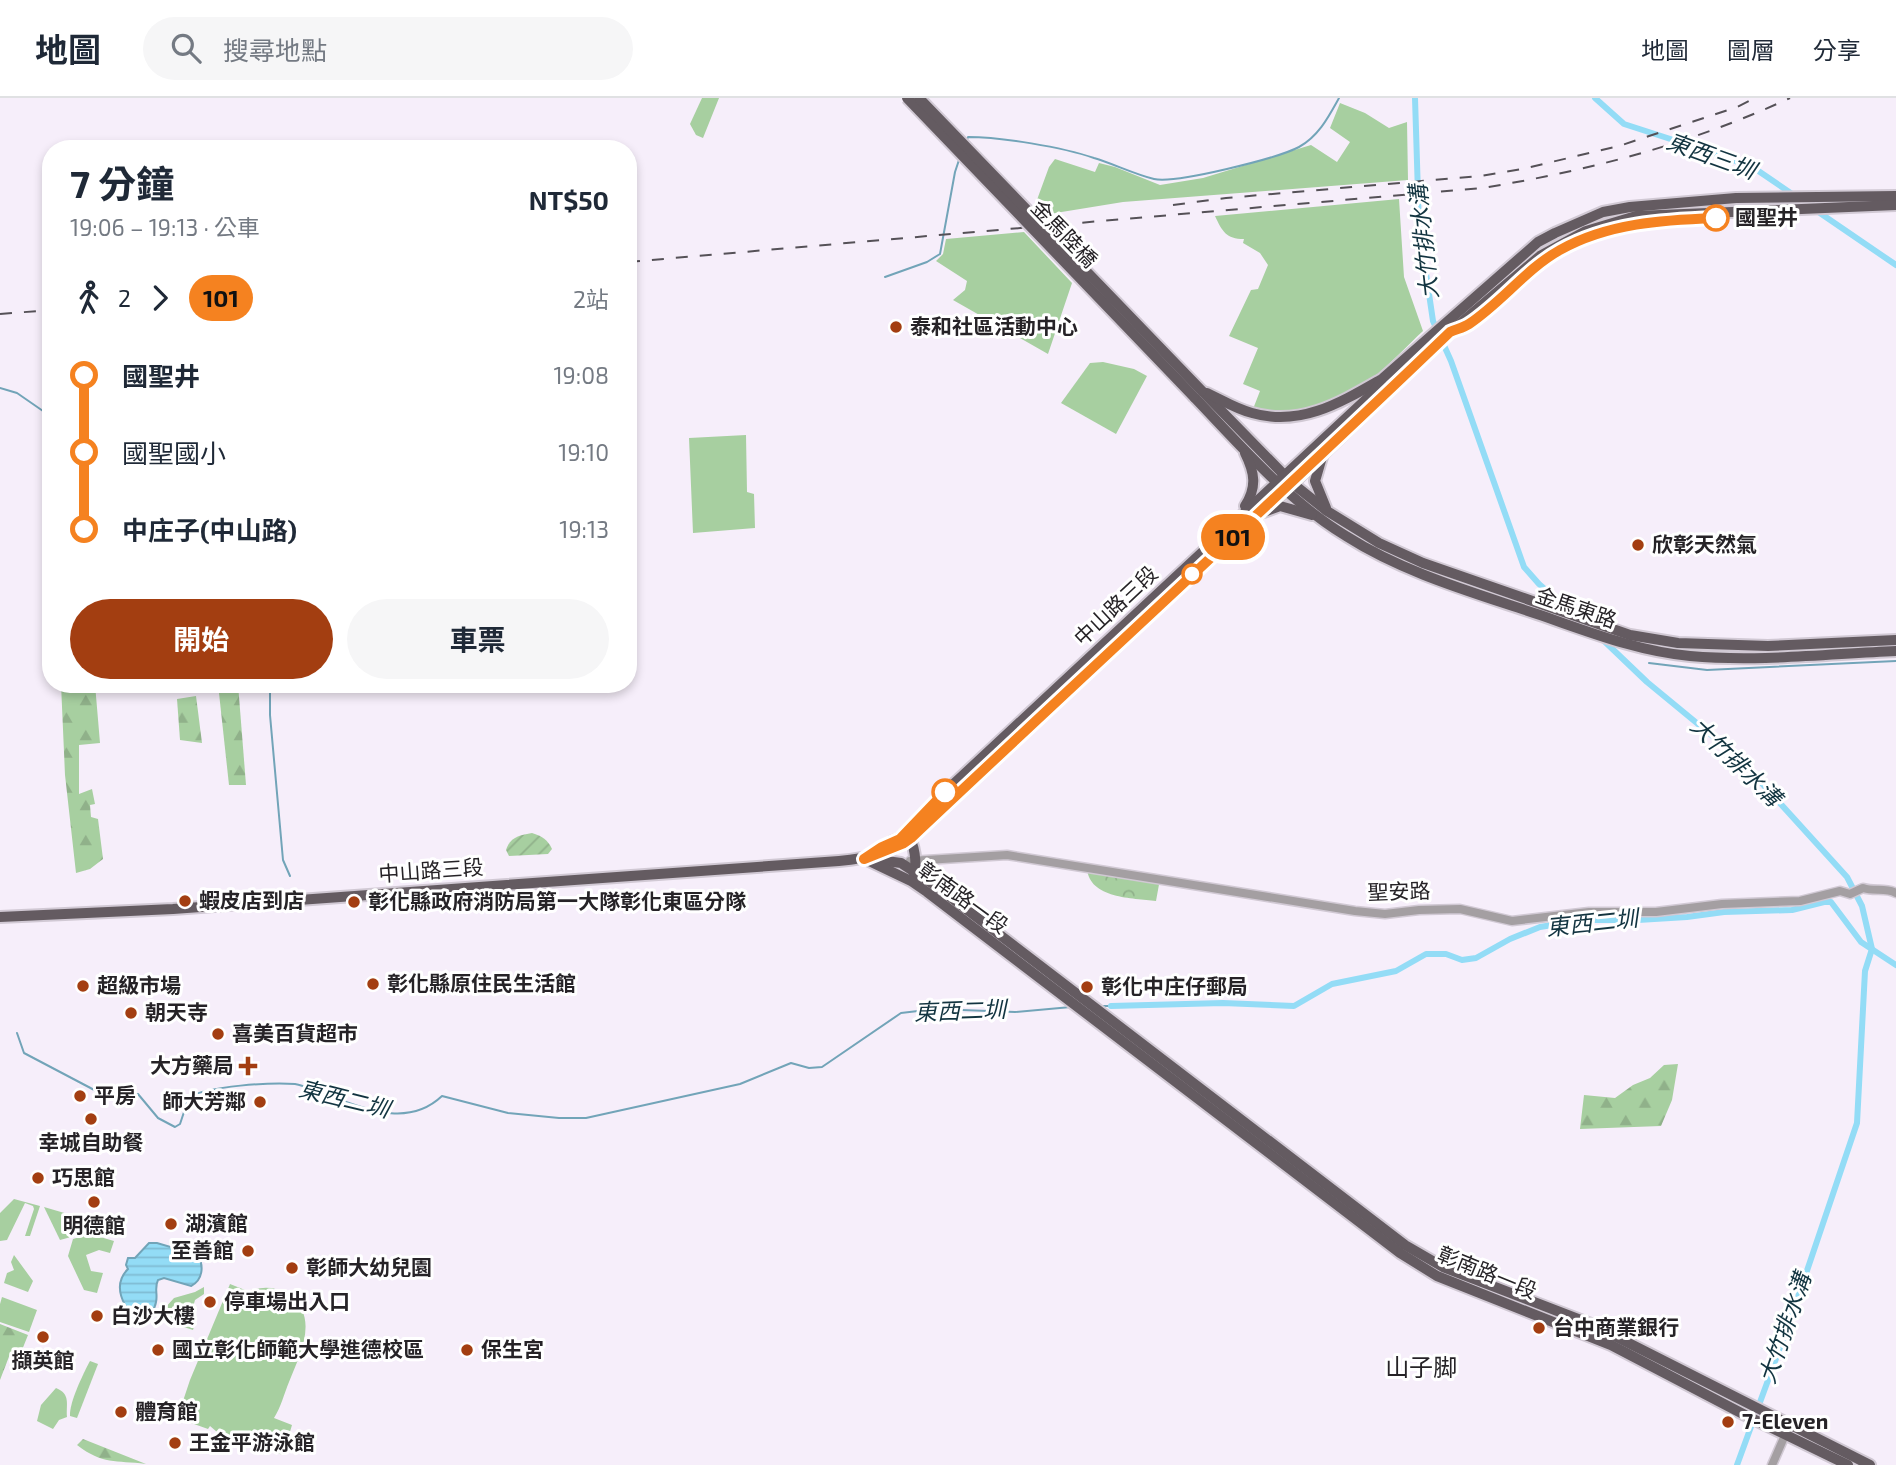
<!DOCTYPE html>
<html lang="zh-TW">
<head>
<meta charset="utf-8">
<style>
  :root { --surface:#fff; --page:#f6f6f7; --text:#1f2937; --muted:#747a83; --line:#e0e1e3; --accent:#a33e11 }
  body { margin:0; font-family:"Exo 2","Noto Sans TC",sans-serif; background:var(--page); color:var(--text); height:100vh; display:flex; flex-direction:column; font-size:26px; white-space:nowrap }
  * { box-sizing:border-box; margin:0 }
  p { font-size:23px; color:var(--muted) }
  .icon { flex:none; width:38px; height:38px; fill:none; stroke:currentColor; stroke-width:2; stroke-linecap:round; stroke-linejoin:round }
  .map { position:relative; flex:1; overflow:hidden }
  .side { position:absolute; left:42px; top:42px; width:595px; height:553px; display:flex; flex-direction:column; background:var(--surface); border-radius:28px; box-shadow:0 4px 10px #0003 }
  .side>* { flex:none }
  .badge { padding:0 14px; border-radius:23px; font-size:24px; line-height:46px }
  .map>.badge { position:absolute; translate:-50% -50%; box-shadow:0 0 0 4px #fff }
  .legs { display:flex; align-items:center; gap:10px; height:77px; padding:0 28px; font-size:23px }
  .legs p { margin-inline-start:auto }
  .headline { display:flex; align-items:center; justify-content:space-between; height:119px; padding:0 28px }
  h1 { font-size:38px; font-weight:700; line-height:52px }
  .cta { display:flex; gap:14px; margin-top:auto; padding:14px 28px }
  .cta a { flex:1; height:80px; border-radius:42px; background:var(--accent); color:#fff; font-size:28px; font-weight:700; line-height:80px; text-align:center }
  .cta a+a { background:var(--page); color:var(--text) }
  ul { padding:0 28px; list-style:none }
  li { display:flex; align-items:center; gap:24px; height:77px; font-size:26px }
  li i { display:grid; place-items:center; width:10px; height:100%; margin:0 9px; background:currentColor }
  li i::after { content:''; width:18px; height:18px; margin:-9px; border:5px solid; border-radius:50%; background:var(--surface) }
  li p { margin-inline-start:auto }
  li:first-child i { background:linear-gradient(#0000 50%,currentColor 0) }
  li:last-child i { background:linear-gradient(currentColor 50%,#0000 0) }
  header { display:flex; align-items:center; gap:42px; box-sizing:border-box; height:98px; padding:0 35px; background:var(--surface); border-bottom:2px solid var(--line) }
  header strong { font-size:33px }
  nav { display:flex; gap:38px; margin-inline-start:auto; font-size:24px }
  .search { width:490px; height:63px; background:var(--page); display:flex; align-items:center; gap:18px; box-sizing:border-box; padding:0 24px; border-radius:38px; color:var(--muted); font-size:26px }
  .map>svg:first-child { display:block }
</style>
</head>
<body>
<header>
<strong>地圖</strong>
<div class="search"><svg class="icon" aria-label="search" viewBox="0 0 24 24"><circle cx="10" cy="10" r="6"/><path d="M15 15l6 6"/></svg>搜尋地點</div>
<nav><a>地圖</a><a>圖層</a><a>分享</a></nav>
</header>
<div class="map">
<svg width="1896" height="1367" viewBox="0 0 1896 1367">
  <defs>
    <pattern id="forest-firs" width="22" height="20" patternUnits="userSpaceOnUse" patternTransform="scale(1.75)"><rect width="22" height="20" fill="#a7cfa0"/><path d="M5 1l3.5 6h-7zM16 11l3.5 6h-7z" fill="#90b18a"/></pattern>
    <pattern id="park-crowns" width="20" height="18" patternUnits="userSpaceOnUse" patternTransform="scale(1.75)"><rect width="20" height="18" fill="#a7cfa0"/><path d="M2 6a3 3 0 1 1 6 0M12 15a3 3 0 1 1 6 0" fill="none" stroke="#90b18a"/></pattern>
    <pattern id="garden-furrows" width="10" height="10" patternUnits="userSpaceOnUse" patternTransform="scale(1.75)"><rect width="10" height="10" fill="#a7cfa0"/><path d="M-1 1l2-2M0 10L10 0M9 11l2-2" fill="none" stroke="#90b18a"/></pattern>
    <pattern id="water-rules" width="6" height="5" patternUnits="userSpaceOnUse" patternTransform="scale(1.75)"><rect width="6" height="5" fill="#93dcf6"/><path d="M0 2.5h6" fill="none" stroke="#7fbcd3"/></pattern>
  </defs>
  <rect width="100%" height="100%" fill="#f6eefa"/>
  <g fill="#a7cfa0">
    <path d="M702,0H719L703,40L696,37L690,26Z"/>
    <path d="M1340,5L1365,15L1389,30L1407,24L1408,82L1123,104L1037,118L1034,110L1049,69L1055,61L1095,74L1099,65L1115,69L1160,87L1203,80L1311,47L1337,64L1350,44L1330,30Z"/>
    <path d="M1399,101L1404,179L1423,233C1393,261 1360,300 1319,311C1297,316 1275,314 1253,311L1260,293L1243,286L1258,250L1229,238L1251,192L1258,191L1268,167L1260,155L1243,145L1244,141C1226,141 1222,133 1215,118Z"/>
    <path d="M1024,134L1072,185L1048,256L953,202L965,192L967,183L936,163L943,156L946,141Z"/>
    <path d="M1103,264L1134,271L1147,278L1116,336L1061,305L1090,265Z"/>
    <path d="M746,337L747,394L754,396L755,430L693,435L689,340Z"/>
    <path d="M14,1101L40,1108L30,1138H25L34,1111L33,1108L25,1105L7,1142L0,1143V1115Z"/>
    <path d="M44,1109L78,1119L71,1139L60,1142Z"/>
    <path d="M90,1136L114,1143L110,1155L99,1152L86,1157L91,1173L103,1175L97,1195L84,1192L68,1158L73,1141Z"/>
    <path d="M14,1157L33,1183L28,1194L4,1185L7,1175L14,1172L11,1164Z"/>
    <path d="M230,1186L245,1192V1194C259,1189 273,1187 287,1196C321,1217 300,1256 289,1284C284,1296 281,1309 274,1320L292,1327L283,1357L217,1334L210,1328L208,1331L180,1321L182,1306L190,1282Z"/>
    <path d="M204,1189V1196L195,1202L191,1216L197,1219L193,1232L156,1220L174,1200L195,1194Z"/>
    <path d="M2,1199L37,1212L29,1234L0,1224V1206Z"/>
    <path d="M90,1263L98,1266L77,1320L70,1318C69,1305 83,1276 90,1263Z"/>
    <path d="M56,1290C71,1296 66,1306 67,1319L59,1322L53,1331L37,1323L41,1307Z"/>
  </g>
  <g fill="url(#forest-firs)">
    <path d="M61,586H95L100,645L79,647V696L92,691L95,706L90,707L91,719L98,721L103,761L90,771L76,775L65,677Z"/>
    <path d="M218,586H238L246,687H229Z"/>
    <path d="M196,598L202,645L180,642L177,601Z"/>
    <path d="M1678,966L1672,1002L1661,1028L1580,1031L1584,997L1615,1000L1633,987L1650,980L1664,967Z"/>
    <path d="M0,1226L28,1237L20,1257L10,1256L0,1282Z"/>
    <path d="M83,1341L146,1366C115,1362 103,1367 77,1347Z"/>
  </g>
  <path fill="url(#park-crowns)" d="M1087,770L1160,781L1156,803C1133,800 1089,801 1087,770Z"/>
  <path fill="url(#garden-furrows)" d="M532,735C542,738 548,742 552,751L548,756L509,758L506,752C510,739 520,737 532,735Z"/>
  <path fill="url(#water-rules)" stroke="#72a4b8" stroke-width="2" d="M149,1145H157L198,1157C204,1168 203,1182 191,1188L164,1180L158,1182C154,1190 158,1196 156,1204C153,1222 133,1217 125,1207C118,1194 118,1181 128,1171L126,1167L128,1160H135Z"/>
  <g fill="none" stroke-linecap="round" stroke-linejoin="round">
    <g stroke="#72a4b8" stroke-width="2">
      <path d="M966,44L968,39C1001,39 1062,49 1094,60C1114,66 1134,76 1154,81C1176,86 1278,60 1299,49C1319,38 1329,18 1339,0"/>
      <path d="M885,179L927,164L940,156L955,74L959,62"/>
      <path d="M0,290L17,295L43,313L51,312"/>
      <path d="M1649,565L1707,572L1896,563"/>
      <path d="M270,586V617L283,762L290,778"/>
      <path d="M1101,908H1111"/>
      <path d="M17,935L24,955L100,995L120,999L138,996L158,1020L175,1029L180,1026L189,999C208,988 272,984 295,986C303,987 313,992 321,995C360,1008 406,1032 442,998L508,1015L559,1020H586L740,986L791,965L809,970L822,969L901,915L935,911L1015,914L1071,909"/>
    </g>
    <g stroke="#93dcf6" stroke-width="6">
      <path d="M1415,0L1419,128L1433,223L1451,263L1524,469L1539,486L1570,513"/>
      <path d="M1595,0L1624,26L1726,59L1757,72L1896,167"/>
      <path d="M1602,541L1647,584L1738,659L1847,779L1862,808L1872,851L1865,873L1857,1025L1793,1214L1737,1367"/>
      <path d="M1111,908L1223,905L1294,908L1332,886L1396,873L1426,856H1446L1462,862L1476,860L1510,841L1540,829L1583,822H1638L1687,819L1724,814L1792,812L1824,804H1831L1861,844L1896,867"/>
    </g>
    <defs>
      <g id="tertiary">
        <path d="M910,763L1007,757L1355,813L1385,816L1419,812L1460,811L1512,823L1589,814H1656L1722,806L1800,803L1840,793L1850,796L1863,790C1874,794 1886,789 1896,795"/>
        <path d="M1772,1367L1789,1328"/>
      </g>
      <g id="primary">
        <path d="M1202,293L1292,385L1327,413L1379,445L1423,465L1630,537L1678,545L1768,548L1896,542"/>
        <path d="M1207,295C1222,302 1236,311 1252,315C1300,329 1340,305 1380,282"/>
        <path d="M1194,299C1241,348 1288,403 1346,438C1404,475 1472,494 1537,516C1587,533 1636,553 1690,558C1758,564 1827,556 1896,553"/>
        <path d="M1245,355C1255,375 1257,389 1245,408"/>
        <path d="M1322,359L1315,383L1326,410"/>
        <path d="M1264,414L1280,408L1312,417"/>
        <path d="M907,736C915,746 917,765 914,777"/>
        <path d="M893,743L899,741L945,694L1373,295L1383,280L1538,144L1555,135L1603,114L1630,109L1736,100L1896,98"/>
        <path d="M871,761L901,765L936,788L1405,1147L1443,1169L1591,1226L1870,1367"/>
        <path d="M867,762L911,783L927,794L1400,1155L1437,1178L1611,1247L1745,1317L1848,1367"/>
        <path d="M0,819L173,811L839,763C864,761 890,756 911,740L1204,465L1286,392L1451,233L1540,158L1586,133L1636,118L1896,107"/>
      </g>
    </defs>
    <use href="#tertiary" stroke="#d1c9d4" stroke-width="11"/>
    <use href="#primary" stroke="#d1c9d4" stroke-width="14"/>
    <use href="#tertiary" stroke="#a49fa2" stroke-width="8"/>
    <use href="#primary" stroke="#645b61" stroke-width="10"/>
    <g stroke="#555157" stroke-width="2" stroke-dasharray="12 12" stroke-linecap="butt">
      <path d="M1173,107L1226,100L1480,78L1522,71L1619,48L1737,9L1755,0"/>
      <path d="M628,164L1482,90C1588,73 1691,46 1790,0"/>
      <path d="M0,216L51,212"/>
    </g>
    <defs>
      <g id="primary-bridge">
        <path d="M907,0L1194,299"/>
        <path d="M919,0L1202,293"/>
      </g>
    </defs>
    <use href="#primary-bridge" stroke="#d1c9d4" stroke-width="14" stroke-linecap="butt"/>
    <use href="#primary-bridge" stroke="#645b61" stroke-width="10"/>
  </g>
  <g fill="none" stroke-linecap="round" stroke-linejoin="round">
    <defs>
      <path id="line-1" d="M945,694L900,741L882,749L864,761L904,745L911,740C1090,571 1272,405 1450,234C1456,231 1463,230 1469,226C1502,204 1526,171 1560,152C1608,125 1663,122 1716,120"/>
    </defs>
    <use href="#line-1" stroke="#fff" stroke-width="16"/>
    <use href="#line-1" stroke="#f58220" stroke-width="10"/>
  </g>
  <g fill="#fff" stroke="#f58220" stroke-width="3.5">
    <circle cx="1716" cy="120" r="12"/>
    <circle cx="1192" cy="476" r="9"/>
    <circle cx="945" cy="694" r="12"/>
  </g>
  <g fill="#a33e11" stroke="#fff" stroke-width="2.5">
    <circle cx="896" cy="229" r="7"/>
    <circle cx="1638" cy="447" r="7"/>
    <circle cx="185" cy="803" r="7"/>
    <circle cx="354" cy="804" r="7"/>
    <circle cx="373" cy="886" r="7"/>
    <circle cx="83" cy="888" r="7"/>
    <circle cx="1087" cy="889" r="7"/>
    <circle cx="131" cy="915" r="7"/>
    <circle cx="218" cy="936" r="7"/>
    <path d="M244.5 957.5h7v7h7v7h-7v7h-7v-7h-7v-7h7z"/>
    <circle cx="80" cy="998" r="7"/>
    <circle cx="260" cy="1004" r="7"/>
    <circle cx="91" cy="1021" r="7"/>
    <circle cx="38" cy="1080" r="7"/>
    <circle cx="94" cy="1104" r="7"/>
    <circle cx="171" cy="1126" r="7"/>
    <circle cx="248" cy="1153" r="7"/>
    <circle cx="292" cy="1170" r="7"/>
    <circle cx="210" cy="1204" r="7"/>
    <circle cx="97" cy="1218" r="7"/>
    <circle cx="1539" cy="1230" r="7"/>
    <circle cx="43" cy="1239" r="7"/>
    <circle cx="158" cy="1252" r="7"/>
    <circle cx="467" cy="1252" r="7"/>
    <circle cx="121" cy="1314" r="7"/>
    <circle cx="1728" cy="1324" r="7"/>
    <circle cx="175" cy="1345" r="7"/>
  </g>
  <g text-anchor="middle" stroke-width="6" stroke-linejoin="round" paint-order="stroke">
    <g font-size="21" font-weight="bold" fill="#262327" stroke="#fff" text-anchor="start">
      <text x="1735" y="127">國聖井</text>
    </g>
    <g font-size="21" fill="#262327" stroke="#fff">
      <text transform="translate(1064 136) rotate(46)" y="7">金馬陸橋</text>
      <text transform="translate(1116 508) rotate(-43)" y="7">中山路三段</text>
      <text transform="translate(1576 510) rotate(19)" y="7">金馬東路</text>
      <text transform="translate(431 773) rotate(-4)" y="7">中山路三段</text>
      <text transform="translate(1399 794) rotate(-2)" y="7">聖安路</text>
      <text transform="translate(963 800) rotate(36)" y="7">彰南路一段</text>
      <text transform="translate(1487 1175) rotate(22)" y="7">彰南路一段</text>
    </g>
    <g font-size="21" font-weight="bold" fill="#262327" stroke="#fff" text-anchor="start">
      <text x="910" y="236">泰和社區活動中心</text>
      <text x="1652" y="454">欣彰天然氣</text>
      <text x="199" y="810">蝦皮店到店</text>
      <text x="368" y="811">彰化縣政府消防局第一大隊彰化東區分隊</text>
      <text x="387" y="893">彰化縣原住民生活館</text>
      <text x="97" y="895">超級市場</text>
      <text x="1101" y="896">彰化中庄仔郵局</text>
      <text x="145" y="922">朝天寺</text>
      <text x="232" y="943">喜美百貨超市</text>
      <text x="234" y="975" text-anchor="end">大方藥局</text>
      <text x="94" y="1005">平房</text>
      <text x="246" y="1011" text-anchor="end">師大芳鄰</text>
      <text x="91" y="1052" text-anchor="middle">幸城自助餐</text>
      <text x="52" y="1087">巧思館</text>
      <text x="185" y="1133">湖濱館</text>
      <text x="94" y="1135" text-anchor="middle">明德館</text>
      <text x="234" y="1160" text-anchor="end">至善館</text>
      <text x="306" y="1177">彰師大幼兒園</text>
      <text x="224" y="1211">停車場出入口</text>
      <text x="111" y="1225">白沙大樓</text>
      <text x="1553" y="1237">台中商業銀行</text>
      <text x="172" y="1259">國立彰化師範大學進德校區</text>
      <text x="481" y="1259">保生宮</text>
      <text x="43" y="1270" text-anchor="middle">擷英館</text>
      <text x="135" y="1321">體育館</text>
      <text x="1742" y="1331">7-Eleven</text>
      <text x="189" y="1352">王金平游泳館</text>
    </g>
    <g font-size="23" font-style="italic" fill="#123440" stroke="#fff">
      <text transform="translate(1711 58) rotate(20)" y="8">東西三圳</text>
      <text transform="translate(1424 144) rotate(-96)" y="8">大竹排水溝</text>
      <text transform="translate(1736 664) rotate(44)" y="8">大竹排水溝</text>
      <text transform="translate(1592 825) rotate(-6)" y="8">東西二圳</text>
      <text transform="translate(960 913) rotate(-2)" y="8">東西二圳</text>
      <text transform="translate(344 1001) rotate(14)" y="8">東西二圳</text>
      <text transform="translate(1785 1230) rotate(-71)" y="8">大竹排水溝</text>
    </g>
    <g font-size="24" fill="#262327" stroke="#fff">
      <text x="1421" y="1278">山子脚</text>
    </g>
  </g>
</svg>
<b class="badge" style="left:1233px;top:439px;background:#f58220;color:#111">101</b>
<section class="side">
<div class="headline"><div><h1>7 分鐘</h1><p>19:06 – 19:13 · 公車</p></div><b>NT$50</b></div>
<div class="legs"><svg class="icon" aria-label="walk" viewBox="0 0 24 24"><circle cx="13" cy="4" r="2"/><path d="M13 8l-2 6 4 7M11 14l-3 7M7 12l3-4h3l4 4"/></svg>2<svg class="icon" aria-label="forward" viewBox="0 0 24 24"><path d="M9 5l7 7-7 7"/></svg><b class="badge" style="background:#f58220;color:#111">101</b><p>2站</p></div>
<ul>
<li><i style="color:#f58220"></i><b>國聖井</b><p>19:08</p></li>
<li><i style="color:#f58220"></i><span>國聖國小</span><p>19:10</p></li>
<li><i style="color:#f58220"></i><b>中庄子(中山路)</b><p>19:13</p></li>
</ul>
<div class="cta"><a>開始</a><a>車票</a></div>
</section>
</div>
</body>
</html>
